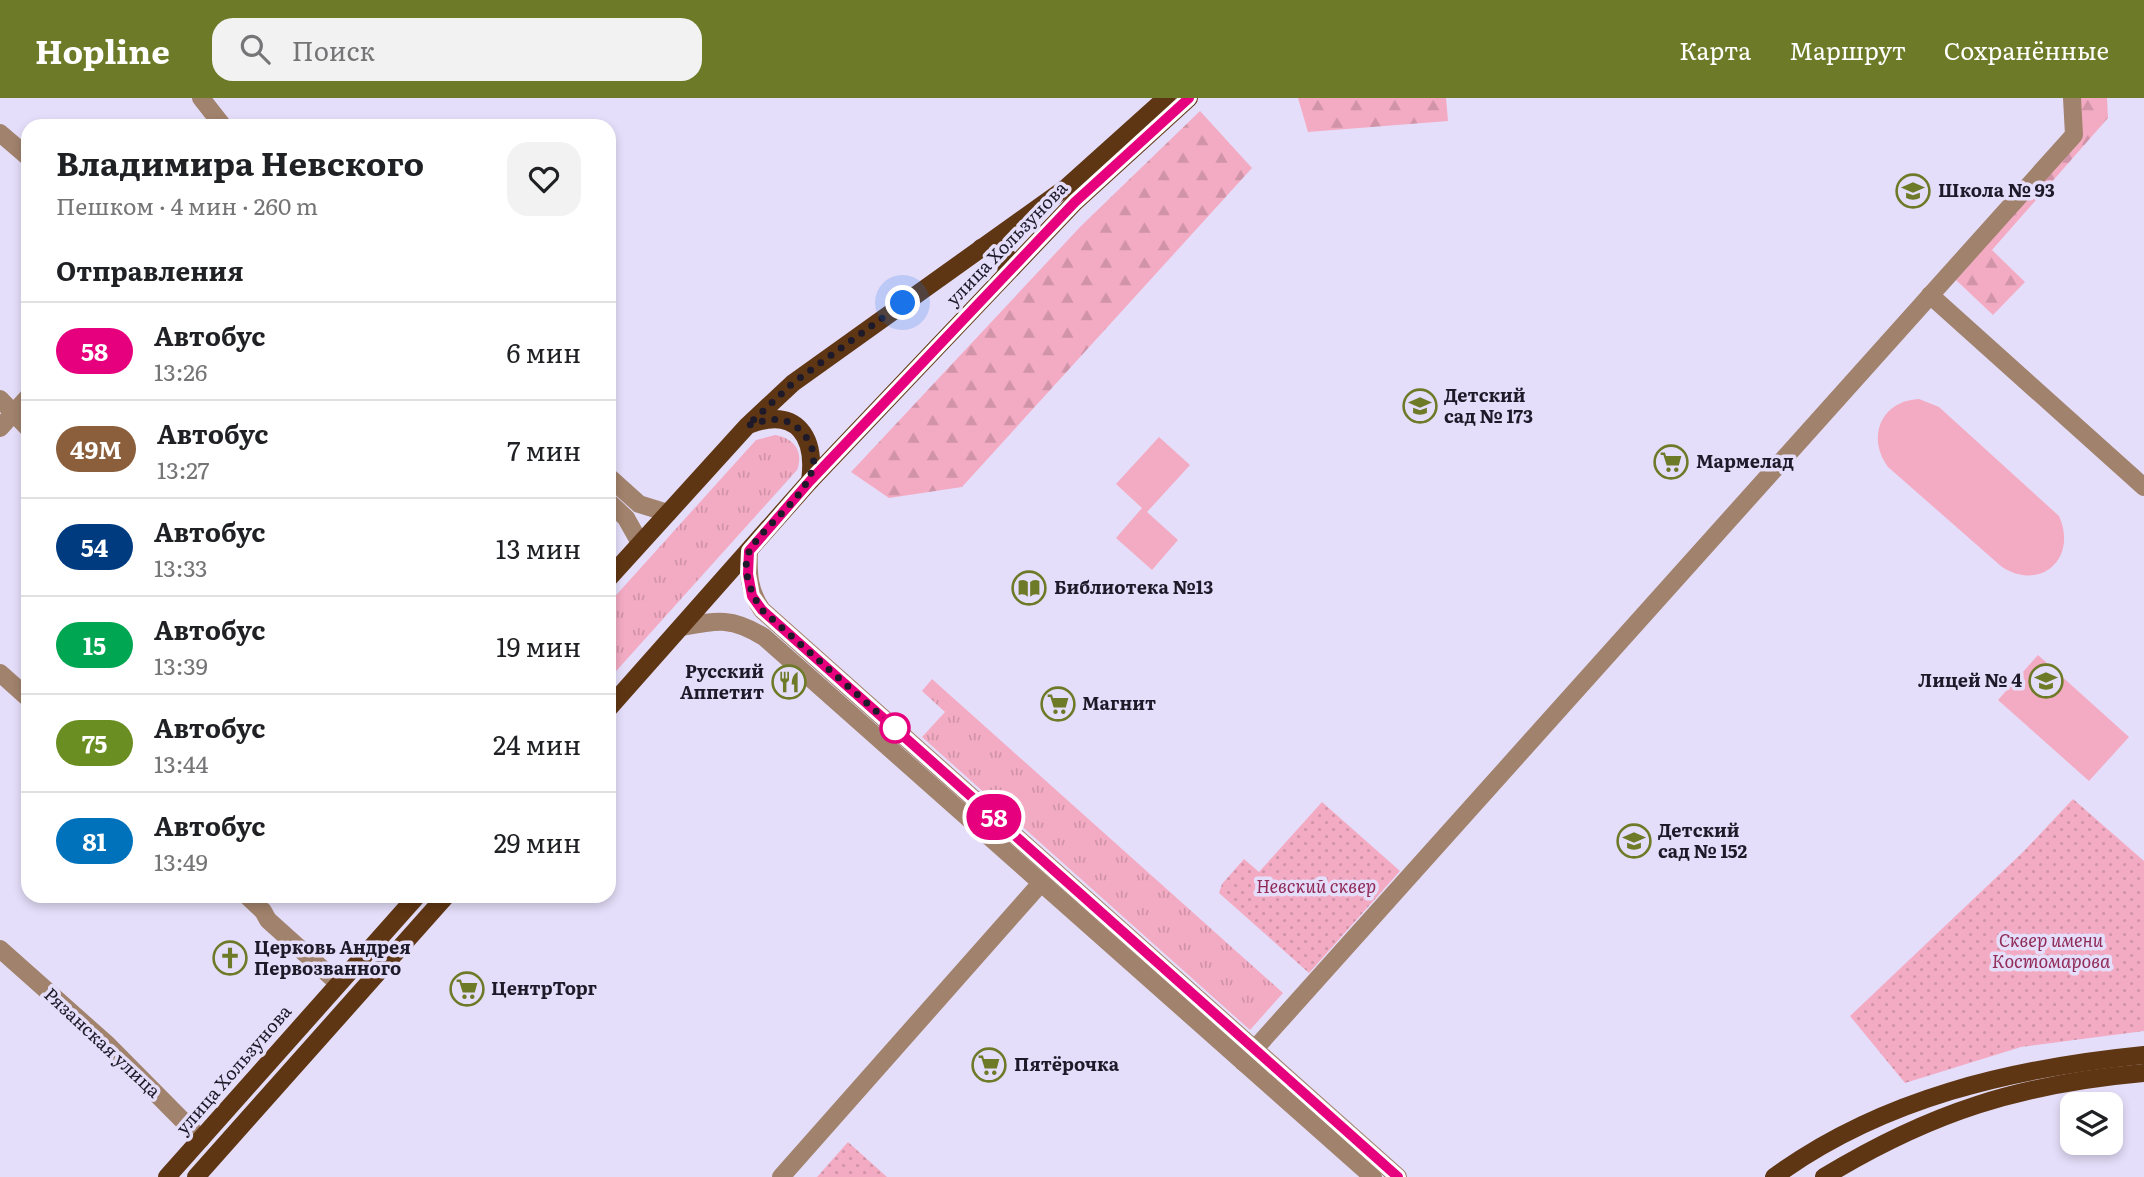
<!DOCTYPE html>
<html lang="ru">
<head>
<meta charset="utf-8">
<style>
  :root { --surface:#fff; --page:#f2f2f2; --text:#202124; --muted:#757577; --line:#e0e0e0; --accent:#6d7a27 }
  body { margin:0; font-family:Literata,serif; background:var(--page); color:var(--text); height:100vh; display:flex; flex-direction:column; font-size:26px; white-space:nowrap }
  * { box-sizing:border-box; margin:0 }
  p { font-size:23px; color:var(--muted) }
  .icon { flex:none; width:38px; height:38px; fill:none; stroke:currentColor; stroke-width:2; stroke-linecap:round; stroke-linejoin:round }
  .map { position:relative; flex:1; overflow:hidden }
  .drawer { position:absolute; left:21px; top:21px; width:595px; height:784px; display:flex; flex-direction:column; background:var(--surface); border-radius:21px; box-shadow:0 4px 10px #0003 }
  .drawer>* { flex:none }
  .badge { padding:0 14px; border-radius:23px; font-size:24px; line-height:46px }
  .fabs { position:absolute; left:2060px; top:994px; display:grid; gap:14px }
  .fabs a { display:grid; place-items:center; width:63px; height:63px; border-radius:14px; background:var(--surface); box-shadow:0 4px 10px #0003; font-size:35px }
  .you { position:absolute; width:35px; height:35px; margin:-18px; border:5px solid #fff; border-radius:50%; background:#1a73e8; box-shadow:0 0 0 10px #1a73e833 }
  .map>.badge { position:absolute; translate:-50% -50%; box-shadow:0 0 0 4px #fff }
  h2 { padding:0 35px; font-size:26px; line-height:63px }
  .round { display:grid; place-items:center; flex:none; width:74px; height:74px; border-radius:21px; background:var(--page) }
  .headline { display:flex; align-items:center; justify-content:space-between; height:119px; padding:0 35px }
  h1 { font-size:33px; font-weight:700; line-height:52px }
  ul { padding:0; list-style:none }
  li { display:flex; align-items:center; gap:21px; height:98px; padding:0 35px; border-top:2px solid var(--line) }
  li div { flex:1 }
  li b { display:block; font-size:26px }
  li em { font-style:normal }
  li .badge { min-width:77px; font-weight:700; text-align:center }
  header { display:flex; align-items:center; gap:42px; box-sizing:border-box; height:98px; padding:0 35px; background:var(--accent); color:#fff }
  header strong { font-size:33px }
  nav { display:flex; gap:38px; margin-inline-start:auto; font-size:24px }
  .search { width:490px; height:63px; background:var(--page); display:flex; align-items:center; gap:18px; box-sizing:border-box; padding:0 24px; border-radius:21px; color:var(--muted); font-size:26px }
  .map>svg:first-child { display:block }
</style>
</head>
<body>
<header>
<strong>Hopline</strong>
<div class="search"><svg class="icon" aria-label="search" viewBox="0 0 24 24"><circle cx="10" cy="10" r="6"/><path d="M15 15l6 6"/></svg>Поиск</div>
<nav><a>Карта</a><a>Маршрут</a><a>Сохранённые</a></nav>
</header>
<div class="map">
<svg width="2144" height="1079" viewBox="0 0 2144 1079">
  <defs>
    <pattern id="grass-tufts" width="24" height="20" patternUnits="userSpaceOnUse" patternTransform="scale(1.75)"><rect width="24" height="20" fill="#f3abc3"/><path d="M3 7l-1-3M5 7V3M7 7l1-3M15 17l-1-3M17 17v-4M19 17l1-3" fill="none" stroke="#d093a8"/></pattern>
    <pattern id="forest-firs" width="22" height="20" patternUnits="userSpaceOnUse" patternTransform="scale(1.75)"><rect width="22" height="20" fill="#f3abc3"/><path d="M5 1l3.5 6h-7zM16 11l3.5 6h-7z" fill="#d093a8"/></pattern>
    <pattern id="park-dots" width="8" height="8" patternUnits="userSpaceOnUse" patternTransform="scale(1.75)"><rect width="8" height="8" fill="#f3abc3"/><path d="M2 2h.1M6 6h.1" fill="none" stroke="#d093a8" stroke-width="1.8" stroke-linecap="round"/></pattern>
  </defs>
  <rect width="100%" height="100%" fill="#e5defa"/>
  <g fill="url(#grass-tufts)">
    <path d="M775,337C794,340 804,354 797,372L609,581V505L756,342Z"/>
    <path d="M932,581L1283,895L1250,932L922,639L945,614L922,593Z"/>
  </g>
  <g fill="url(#forest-firs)">
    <path d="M1298,0H1446L1448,23L1308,34Z"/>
    <path d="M2079,0H2107L2108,20L1992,152L2025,184L1993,217L1956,182L2080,40Z"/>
    <path d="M1200,13L1252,70L962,389L889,400L851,374L1081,128Z"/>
  </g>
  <g fill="url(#park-dots)">
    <path d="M2073,701L2144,763V933L2021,949L1905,985L1850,918L2023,754Z"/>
    <path d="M1322,704L1400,773L1309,875L1219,795L1222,786L1244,761L1259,774Z"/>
    <path d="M848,1044L887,1079H817Z"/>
  </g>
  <g fill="#f3abc3">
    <path d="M1919,301L1939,309L2059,418C2078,460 2041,494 2002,469L1888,369C1866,339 1881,303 1919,301Z"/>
    <path d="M1159,339L1190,367L1147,414L1178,442L1152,472L1116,440L1142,410L1116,386Z"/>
    <path d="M2038,557L2129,639L2089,683L1998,602Z"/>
  </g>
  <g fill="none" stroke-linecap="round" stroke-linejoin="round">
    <g stroke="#a1826c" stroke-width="18">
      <path d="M201,0L223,28"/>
      <path d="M0,35L28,59"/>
      <path d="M1930,197L2144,389"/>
      <path d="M0,301L28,330"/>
      <path d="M0,330L28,299"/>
      <path d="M609,379L639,406L668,415"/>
      <path d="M609,404L626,420L640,445"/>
      <path d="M749,453C748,477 749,493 762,512L1398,1079"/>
      <path d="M682,529C718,522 732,519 764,539L1373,1079"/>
      <path d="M0,575L28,600"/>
      <path d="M247,798L263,813L268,822L338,885"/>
      <path d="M0,851L108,947L201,1041"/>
      <path d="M1243,964L2074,37L2072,0"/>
      <path d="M781,1079L1041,785"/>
    </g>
    <g stroke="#5f3613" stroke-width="18">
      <path d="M981,150L1000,151L1008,160L1006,176"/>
      <path d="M751,326C798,309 816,340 810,383"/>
      <path d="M609,480L747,328L793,285L1067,89L1166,0"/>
      <path d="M609,610L810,383L1075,104L1189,0"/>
      <path d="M167,1079L417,798"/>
      <path d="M196,1079L446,798"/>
      <path d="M1774,1079C1882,1000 2013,970 2144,957"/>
      <path d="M1824,1079C1931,1014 2020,986 2144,975"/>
    </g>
  </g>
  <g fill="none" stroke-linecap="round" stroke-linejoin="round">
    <defs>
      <path id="line" d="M1189,0L1075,104L810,383L749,453L748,476L752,498L762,512L1398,1079"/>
    </defs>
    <use href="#line" stroke="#fff" stroke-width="16"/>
    <use href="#line" stroke="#e6007e" stroke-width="10"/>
    <path stroke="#1f1a2a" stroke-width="7" stroke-dasharray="0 12.6" d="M895,630L762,512C752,498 740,470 750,452C769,418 843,378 801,333C785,316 766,321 747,328L793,285L903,205"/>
  </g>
  <defs>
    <symbol id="school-ring" viewBox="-11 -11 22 22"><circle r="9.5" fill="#e5defa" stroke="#6d7a27" stroke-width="1.5"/><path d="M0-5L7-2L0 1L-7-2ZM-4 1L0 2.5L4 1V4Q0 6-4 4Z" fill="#6d7a27"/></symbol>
    <symbol id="supermarket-ring" viewBox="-11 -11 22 22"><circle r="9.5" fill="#e5defa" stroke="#6d7a27" stroke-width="1.5"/><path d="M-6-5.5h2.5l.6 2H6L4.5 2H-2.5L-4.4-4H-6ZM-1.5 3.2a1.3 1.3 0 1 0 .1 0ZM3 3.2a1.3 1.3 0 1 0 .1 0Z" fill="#6d7a27"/></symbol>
    <symbol id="library-ring" viewBox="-11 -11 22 22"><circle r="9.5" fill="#e5defa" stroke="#6d7a27" stroke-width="1.5"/><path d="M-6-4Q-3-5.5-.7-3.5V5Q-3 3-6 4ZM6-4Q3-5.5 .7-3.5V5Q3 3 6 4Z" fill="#6d7a27"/></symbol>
    <symbol id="restaurant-ring" viewBox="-11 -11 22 22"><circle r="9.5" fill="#e5defa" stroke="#6d7a27" stroke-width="1.5"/><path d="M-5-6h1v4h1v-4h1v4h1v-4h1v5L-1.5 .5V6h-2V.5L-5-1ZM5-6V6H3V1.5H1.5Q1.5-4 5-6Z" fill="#6d7a27"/></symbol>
    <symbol id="church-ring" viewBox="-11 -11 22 22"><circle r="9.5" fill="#e5defa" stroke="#6d7a27" stroke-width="1.5"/><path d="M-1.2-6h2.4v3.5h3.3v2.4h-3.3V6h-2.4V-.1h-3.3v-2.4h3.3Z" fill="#6d7a27"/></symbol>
  </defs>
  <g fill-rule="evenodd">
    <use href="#school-ring" x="1894" y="74" width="38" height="38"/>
    <use href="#school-ring" x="1401" y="289" width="38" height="38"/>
    <use href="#supermarket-ring" x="1652" y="345" width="38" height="38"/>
    <use href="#library-ring" x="1010" y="471" width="38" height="38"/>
    <use href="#school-ring" x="2027" y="564" width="38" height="38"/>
    <use href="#restaurant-ring" x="770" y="565" width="38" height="38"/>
    <use href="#supermarket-ring" x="1039" y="587" width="38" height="38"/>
    <use href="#school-ring" x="1615" y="724" width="38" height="38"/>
    <use href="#church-ring" x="211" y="841" width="38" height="38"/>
    <use href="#supermarket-ring" x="448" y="872" width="38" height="38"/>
    <use href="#supermarket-ring" x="970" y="948" width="38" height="38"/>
  </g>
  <circle fill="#fff" stroke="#e6007e" stroke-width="3.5" cx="895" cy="630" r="14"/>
  <g text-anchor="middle" stroke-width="7" stroke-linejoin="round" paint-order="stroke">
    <g font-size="18" font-weight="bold" fill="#1f1a2a" stroke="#e5defa" text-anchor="start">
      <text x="1938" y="99">Школа № 93</text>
      <text x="1444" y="304">Детский<tspan x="1444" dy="21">сад № 173</tspan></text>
      <text x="1696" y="370">Мармелад</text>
      <text x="1054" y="496">Библиотека №13</text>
      <text x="764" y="580" text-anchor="end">Русский<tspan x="764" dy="21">Аппетит</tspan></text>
      <text x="2022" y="589" text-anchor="end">Лицей № 4</text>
      <text x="1082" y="612">Магнит</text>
      <text x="1658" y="739">Детский<tspan x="1658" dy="21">сад № 152</tspan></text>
      <text x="254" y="856">Церковь Андрея<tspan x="254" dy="21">Первозванного</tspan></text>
      <text x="491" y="897">ЦентрТорг</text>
      <text x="1014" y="973">Пятёрочка</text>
    </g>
    <g font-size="18" fill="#1f1a2a" stroke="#e5defa">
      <text transform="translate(1007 146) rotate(-46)" y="6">улица Хользунова</text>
      <text transform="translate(102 945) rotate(43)" y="6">Рязанская улица</text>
      <text transform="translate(234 972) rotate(-49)" y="6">улица Хользунова</text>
    </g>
    <g font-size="18" font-style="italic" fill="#902b57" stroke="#e5defa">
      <text x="1316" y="795">Невский сквер</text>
      <text x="2051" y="849">Сквер имени<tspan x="2051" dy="21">Костомарова</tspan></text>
    </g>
  </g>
</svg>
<div class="fabs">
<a><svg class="icon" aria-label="layers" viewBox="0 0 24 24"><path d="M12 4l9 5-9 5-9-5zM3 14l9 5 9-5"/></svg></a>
</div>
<div class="you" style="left:903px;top:205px"></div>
<b class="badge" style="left:994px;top:719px;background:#e6007e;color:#fff">58</b>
<section class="drawer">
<div class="headline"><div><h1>Владимира Невского</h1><p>Пешком · 4 мин · 260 m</p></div><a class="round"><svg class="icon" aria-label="heart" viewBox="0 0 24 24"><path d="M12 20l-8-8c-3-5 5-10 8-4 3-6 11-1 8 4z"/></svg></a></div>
<h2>Отправления</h2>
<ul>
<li><span class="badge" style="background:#e6007e;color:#fff">58</span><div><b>Автобус</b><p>13:26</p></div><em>6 мин</em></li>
<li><span class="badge" style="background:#8b5e3c;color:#fff">49М</span><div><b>Автобус</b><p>13:27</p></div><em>7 мин</em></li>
<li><span class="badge" style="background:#003b80;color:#fff">54</span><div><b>Автобус</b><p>13:33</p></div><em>13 мин</em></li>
<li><span class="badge" style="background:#00a651;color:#fff">15</span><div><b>Автобус</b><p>13:39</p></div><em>19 мин</em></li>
<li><span class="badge" style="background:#6b8e23;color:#fff">75</span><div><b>Автобус</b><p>13:44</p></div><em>24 мин</em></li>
<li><span class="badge" style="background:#0072bc;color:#fff">81</span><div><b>Автобус</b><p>13:49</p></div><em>29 мин</em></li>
</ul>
</section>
</div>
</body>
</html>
